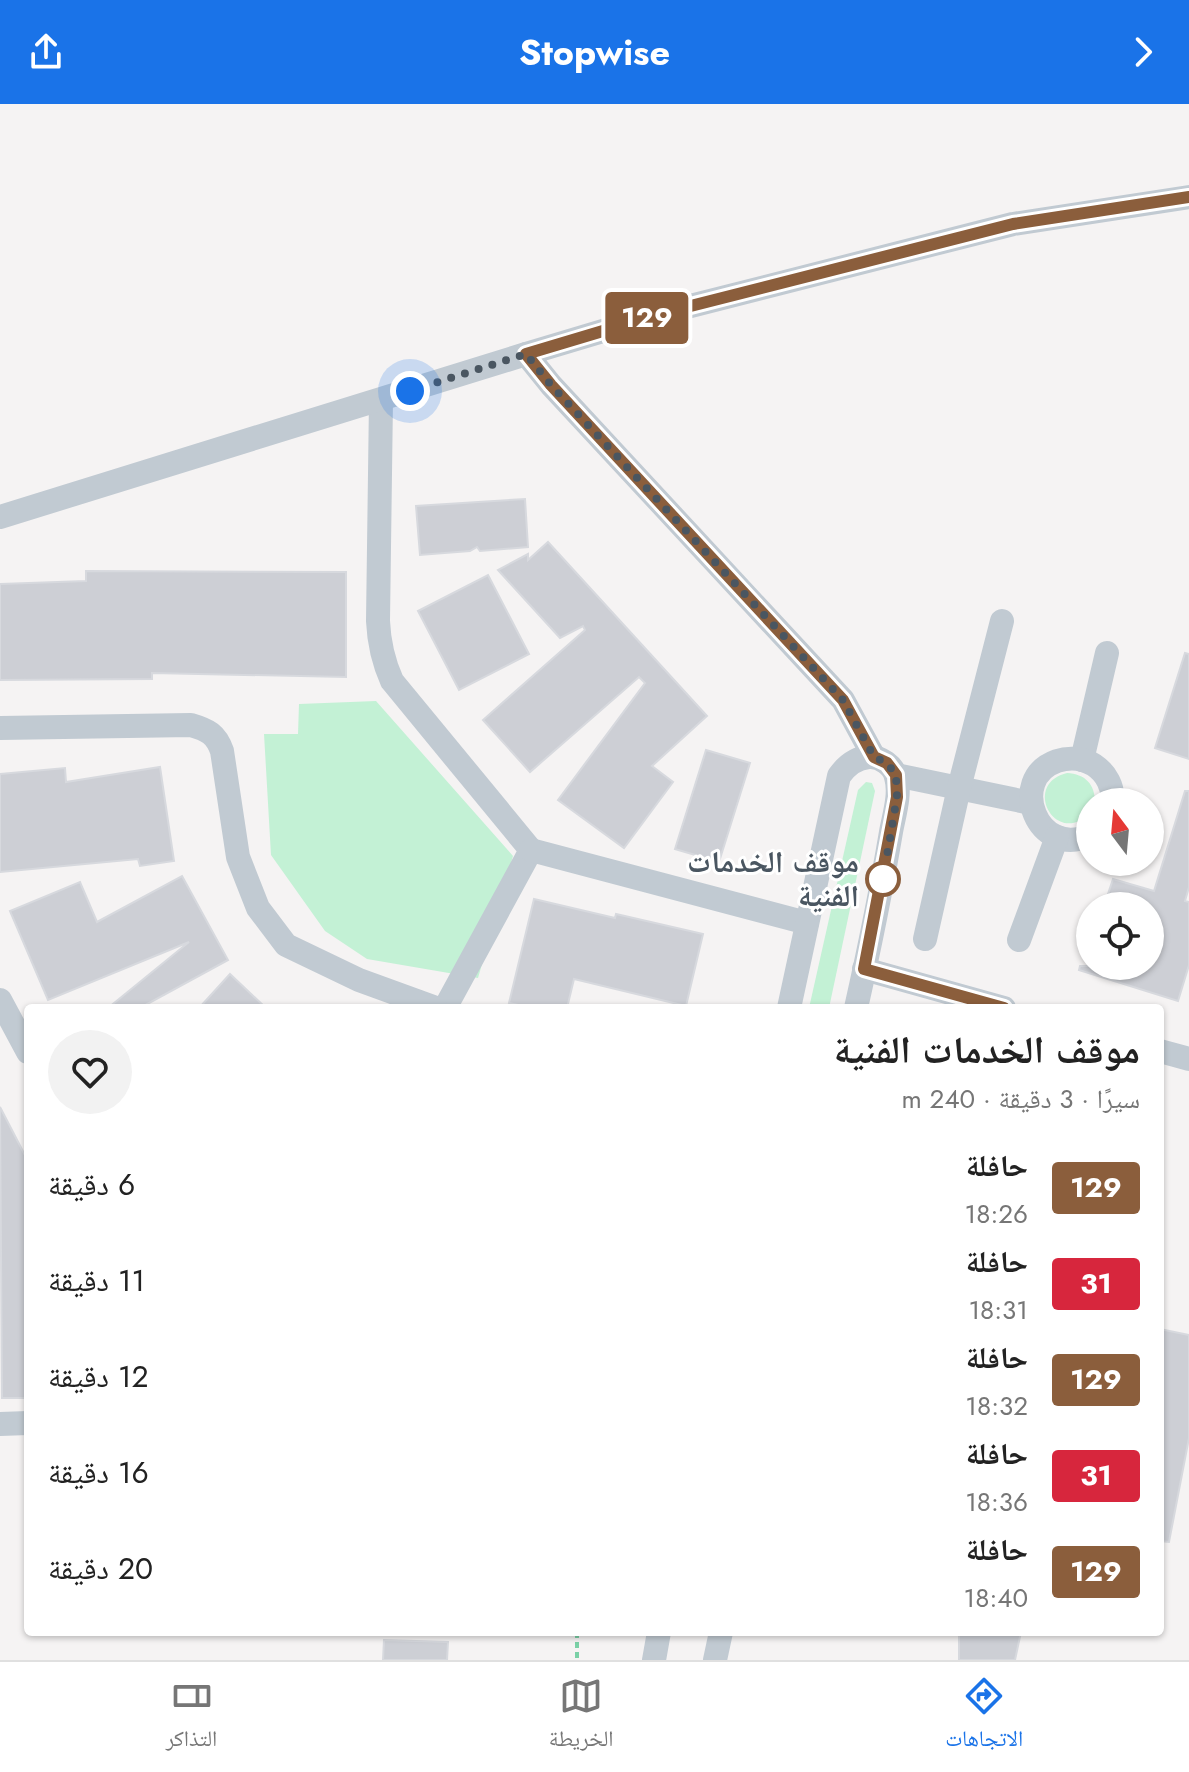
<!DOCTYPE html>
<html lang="ar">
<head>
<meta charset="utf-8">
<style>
  :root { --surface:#fff; --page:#f2f2f2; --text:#222; --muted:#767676; --line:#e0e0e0; --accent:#1a73e8 }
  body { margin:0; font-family:Jost,"Noto Naskh Arabic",sans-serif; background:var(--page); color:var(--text); direction:rtl; height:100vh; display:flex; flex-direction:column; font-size:30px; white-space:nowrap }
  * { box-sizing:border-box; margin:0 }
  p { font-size:26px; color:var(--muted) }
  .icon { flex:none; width:44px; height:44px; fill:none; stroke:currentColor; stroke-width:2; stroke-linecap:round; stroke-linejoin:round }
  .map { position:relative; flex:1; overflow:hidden; direction:ltr }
  .details { position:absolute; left:24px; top:900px; width:1140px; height:632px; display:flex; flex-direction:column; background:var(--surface); border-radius:8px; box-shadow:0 2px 6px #0004; direction:rtl }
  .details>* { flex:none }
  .badge { padding:0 16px; border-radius:6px; font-size:28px; line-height:52px }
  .needle { width:52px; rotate:344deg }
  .tools { position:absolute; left:1076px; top:684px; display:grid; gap:16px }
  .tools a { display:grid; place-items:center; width:88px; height:88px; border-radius:50%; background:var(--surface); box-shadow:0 2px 6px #0004; font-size:40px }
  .you { position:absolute; width:40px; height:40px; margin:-20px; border:6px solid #fff; border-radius:50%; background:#1a73e8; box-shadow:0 0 0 12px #1a73e833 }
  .map>.badge { position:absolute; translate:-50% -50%; box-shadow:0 0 0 4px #fff }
  .round { display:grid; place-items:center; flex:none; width:84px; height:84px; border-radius:42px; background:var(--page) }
  .head { display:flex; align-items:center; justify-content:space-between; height:136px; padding:0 24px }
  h1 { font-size:38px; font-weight:700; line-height:60px }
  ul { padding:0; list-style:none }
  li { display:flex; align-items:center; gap:24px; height:96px; padding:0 24px }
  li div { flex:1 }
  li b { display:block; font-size:30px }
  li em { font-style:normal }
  li .badge { min-width:88px; font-weight:700; text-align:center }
  header { display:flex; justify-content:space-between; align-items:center; height:104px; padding:0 24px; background:var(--accent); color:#fff; font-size:36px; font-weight:700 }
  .tabs { display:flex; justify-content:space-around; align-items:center; height:112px; border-top:2px solid var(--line); background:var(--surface); font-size:22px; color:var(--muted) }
  .tabs a { display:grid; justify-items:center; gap:4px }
  .tabs .active { color:var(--accent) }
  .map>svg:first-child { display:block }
</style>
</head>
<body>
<header><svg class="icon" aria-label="forward" viewBox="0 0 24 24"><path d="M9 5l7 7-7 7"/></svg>Stopwise<svg class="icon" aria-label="share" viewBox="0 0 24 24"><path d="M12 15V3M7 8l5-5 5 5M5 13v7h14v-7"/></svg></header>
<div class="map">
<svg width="1189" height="1556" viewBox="0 0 1189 1556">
  <rect width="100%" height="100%" fill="#f5f3f3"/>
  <g fill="#c3f1d5">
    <path d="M376,597L513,752L478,874L367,855L325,827L271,751L264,630H298L299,600Z"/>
    <path d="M1067,669C1085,670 1095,680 1095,698H1090V709C1056,744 1021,680 1067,669Z"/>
    <path d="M866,678L872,679L875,687L829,904H809L858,686Z"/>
  </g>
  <g fill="#cdcfd5" stroke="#d7d9de" stroke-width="2">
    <path d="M525,395L528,443L480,447L477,443L470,447L420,451L416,402Z"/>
    <path d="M548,438L707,612L652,662L673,678L624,744L558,696L645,579L639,573L530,668L483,616L585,526L583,522L560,534L498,466L528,450V456Z"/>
    <path d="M86,467L346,468V573L152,569V575L0,576V480L86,477Z"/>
    <path d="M488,471L529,550L459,586L418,507Z"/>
    <path d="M1185,549L1189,550V655L1155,644Z"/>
    <path d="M706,646L750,659L719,758L675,745Z"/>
    <path d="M160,663L174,757L140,762L138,755L0,768V670L65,664L66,678Z"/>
    <path d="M1185,687H1189V783L1185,797L1189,798V861L1178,897L1079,866L1080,862H1150V802H1104L1113,775L1154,787Z"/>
    <path d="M182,772L228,856L140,904H108L189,838L48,896L10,807L80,778L97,818Z"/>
    <path d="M534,795L615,814L616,810L703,830L686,902L574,875L567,904H532L509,899Z"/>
    <path d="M230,870L266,904H199Z"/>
    <path d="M0,1003L28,1057V1294H2Z"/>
    <path d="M1160,1225L1189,1231V1334L1169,1438L1160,1437Z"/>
    <path d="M959,1528H1021L1015,1556H959Z"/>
    <path d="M384,1536L448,1538L447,1556H383Z"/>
  </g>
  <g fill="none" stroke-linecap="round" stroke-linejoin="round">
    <path stroke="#7ad0a6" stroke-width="4" stroke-dasharray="6 4" stroke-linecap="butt" d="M577,1528V1556"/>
    <g stroke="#c1cad2" stroke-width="24">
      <path d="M381,296L378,517C379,540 383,557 392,577L531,746L445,904"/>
      <path d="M0,413L526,250"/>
      <path d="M0,624L191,621C208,626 216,630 222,647L238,753L258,804L286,841L359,876L436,904"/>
      <path d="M874,653L843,596L551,281L526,250L663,209L1013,120L1189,93"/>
      <path d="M1082,656L1107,549"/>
      <path d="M896,671L1031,699"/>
      <path d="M1090,731C1038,756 1006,675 1057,657C1069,653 1083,654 1094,661C1106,669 1114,683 1112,698"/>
      <path d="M531,746L807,819"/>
      <path d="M925,835L959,684L1002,517"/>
      <path d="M1019,836L1057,733"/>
      <path d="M864,865L1004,904"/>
      <path d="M0,896L28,948"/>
      <path d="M789,904L839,672C846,662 855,654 869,653C880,652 894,662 896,673C901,690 894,711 891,728C881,787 869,846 856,904"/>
      <path d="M1160,947L1189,955"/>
      <path d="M0,1320L28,1319"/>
      <path d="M654,1556L659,1528"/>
      <path d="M715,1556L721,1528"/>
    </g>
  </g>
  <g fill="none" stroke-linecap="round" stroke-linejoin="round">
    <defs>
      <path id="line" d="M1004,904L864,865L897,693L896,671L887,659L874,653L843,596L551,281L526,250L663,209L1013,120L1189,93"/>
    </defs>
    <use href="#line" stroke="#fff" stroke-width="18"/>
    <use href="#line" stroke="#8b5e3c" stroke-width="12"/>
    <path stroke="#4a5661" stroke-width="8" stroke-dasharray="0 14.4" d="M410,287L526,250L551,281L843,596L874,653L887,659L896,671L897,693L883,775"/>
  </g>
  <circle fill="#fff" stroke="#8b5e3c" stroke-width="4" cx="883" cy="775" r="16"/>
  <g text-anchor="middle" stroke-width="6" stroke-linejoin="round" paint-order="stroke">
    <g font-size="30" font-weight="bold" fill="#4a5661" stroke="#fff" text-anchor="end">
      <text x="859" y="768">موقف الخدمات<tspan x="859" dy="34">الفنية</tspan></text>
    </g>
  </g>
</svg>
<div class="tools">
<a><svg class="needle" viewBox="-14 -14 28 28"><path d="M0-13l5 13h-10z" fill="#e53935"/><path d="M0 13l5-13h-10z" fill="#767676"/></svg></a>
<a><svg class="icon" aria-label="locate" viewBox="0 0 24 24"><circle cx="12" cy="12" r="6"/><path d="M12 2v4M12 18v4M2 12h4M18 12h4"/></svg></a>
</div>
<div class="you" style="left:410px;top:287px"></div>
<b class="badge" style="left:647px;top:214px;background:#8b5e3c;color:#fff">129</b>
<section class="details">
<div class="head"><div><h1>موقف الخدمات الفنية</h1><p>سيرًا · 3 دقيقة · 240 m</p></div><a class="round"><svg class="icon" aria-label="heart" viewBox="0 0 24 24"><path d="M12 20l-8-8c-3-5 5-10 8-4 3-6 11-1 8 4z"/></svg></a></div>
<ul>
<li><span class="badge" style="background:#8b5e3c;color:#fff">129</span><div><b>حافلة</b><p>18:26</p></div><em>6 دقيقة</em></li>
<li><span class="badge" style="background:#d7263d;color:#fff">31</span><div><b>حافلة</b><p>18:31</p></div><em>11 دقيقة</em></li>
<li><span class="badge" style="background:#8b5e3c;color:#fff">129</span><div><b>حافلة</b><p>18:32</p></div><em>12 دقيقة</em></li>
<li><span class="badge" style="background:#d7263d;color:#fff">31</span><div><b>حافلة</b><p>18:36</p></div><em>16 دقيقة</em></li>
<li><span class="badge" style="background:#8b5e3c;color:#fff">129</span><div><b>حافلة</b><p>18:40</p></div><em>20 دقيقة</em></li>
</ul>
</section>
</div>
<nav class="tabs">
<a class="active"><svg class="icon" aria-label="directions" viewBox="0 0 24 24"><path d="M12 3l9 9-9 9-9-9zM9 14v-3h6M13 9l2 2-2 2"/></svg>الاتجاهات</a>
<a><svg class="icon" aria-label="map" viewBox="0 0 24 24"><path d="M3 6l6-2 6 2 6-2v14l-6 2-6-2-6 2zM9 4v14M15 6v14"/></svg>الخريطة</a>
<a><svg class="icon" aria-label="tickets" viewBox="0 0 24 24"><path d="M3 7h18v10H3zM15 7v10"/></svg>التذاكر</a>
</nav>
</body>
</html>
